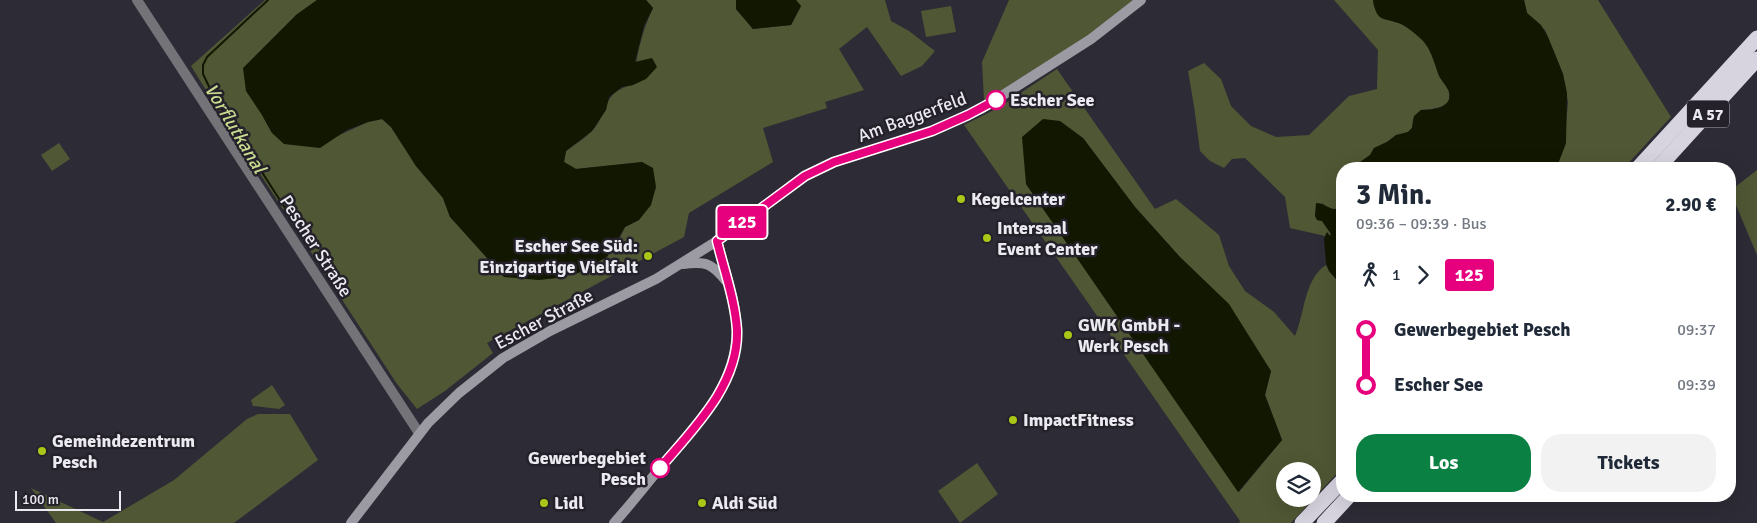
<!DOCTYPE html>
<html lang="de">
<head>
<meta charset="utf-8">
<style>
  :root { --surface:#fff; --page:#f2f2f3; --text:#1f2937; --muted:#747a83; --accent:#0b8043 }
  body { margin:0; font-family:Signika,sans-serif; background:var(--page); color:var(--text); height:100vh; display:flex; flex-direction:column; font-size:19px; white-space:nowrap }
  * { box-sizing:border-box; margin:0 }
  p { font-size:16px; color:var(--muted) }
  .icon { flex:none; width:28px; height:28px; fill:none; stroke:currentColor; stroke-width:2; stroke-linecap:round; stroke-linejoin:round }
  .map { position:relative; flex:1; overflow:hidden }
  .sheet { position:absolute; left:1336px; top:162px; width:400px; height:340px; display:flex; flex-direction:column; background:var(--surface); border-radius:20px; box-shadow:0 5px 20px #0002 }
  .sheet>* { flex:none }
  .badge { padding:0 10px; border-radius:4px; font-size:18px; line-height:32px }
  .tools { position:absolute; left:1276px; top:462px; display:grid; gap:10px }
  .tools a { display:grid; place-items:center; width:45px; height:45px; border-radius:50%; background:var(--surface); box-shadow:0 5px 20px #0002; font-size:25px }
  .scale { position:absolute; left:15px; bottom:12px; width:106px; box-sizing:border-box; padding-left:5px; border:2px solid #eceaf1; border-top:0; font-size:14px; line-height:18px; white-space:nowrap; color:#eceaf1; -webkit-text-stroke:4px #24212b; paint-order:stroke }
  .map>.badge { position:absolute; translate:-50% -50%; box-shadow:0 0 0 2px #fff }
  .legs { display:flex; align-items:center; gap:8px; height:55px; padding:0 20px; font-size:16px }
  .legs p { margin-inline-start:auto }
  .summary { display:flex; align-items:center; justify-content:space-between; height:85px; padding:0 20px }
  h1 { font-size:28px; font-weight:700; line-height:38px }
  .action { display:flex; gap:10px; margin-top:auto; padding:10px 20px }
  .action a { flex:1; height:58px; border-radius:20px; background:var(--accent); color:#fff; font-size:20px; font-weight:700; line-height:58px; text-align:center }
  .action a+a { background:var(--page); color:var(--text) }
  ul { padding:0 20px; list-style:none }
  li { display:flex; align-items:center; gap:18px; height:55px; font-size:19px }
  li i { display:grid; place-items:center; width:8px; height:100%; margin:0 6px; background:currentColor }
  li i::after { content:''; width:12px; height:12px; margin:-6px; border:4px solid; border-radius:50%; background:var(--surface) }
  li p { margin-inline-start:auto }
  li:first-child i { background:linear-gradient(#0000 50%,currentColor 0) }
  li:last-child i { background:linear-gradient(currentColor 50%,#0000 0) }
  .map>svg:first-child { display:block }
</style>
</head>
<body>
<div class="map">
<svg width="1757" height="523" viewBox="0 0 1757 523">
  <rect width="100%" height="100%" fill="#2d2b35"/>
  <g fill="#4f5734" fill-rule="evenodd">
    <path d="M265,0H317L296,15L262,115L272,133L335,137L368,122L382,119L391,127L416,166L443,198L450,217L538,280L556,278L578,273L617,244L625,227L639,220L643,162L576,169L564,162L566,151C574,145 584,139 591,132C610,113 601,91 633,85C636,58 641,33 653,8L646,0H736V9L753,29L791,25L801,6L796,0H885L891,21L909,31L935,51L922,66L901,76L867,27L839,49L864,90L825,102L827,108L763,128L773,162L689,213L684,237L487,343L493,353L445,391L417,409L397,384L219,111L191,66Z"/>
    <path d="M1009,0H1133L1086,37L984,101L982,62Z"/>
    <path d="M1334,0H1373L1374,7C1389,17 1406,26 1420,37C1430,46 1435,63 1439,75C1441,81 1447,86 1449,92C1454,109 1430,109 1421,110L1413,119L1412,128L1408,132L1394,137L1387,142L1374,148L1370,155L1358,164L1355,169H1342V201L1341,207C1333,212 1328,208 1322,203C1316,209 1313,212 1317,220L1322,221L1331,234L1330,236L1327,233L1325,236L1290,228L1285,197L1245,158L1232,159L1224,168L1210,161L1200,151L1194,106L1188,71L1204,63L1221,79L1231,106L1251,126L1276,137L1309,135L1349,96L1377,89L1378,50Z"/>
    <path d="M1524,0H1598L1671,117L1623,169H1556L1566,143V124L1568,102L1563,74L1545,30L1527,13Z"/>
    <path d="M951,6L956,32L926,37L921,11Z"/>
    <path d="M1057,69L1155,209L1176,199L1219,235L1229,266L1245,291L1274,312L1295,336C1305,313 1304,279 1326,265L1329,271L1342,286V468L1291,523H1239L1240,521L964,125L998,108ZM1083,138L1135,207L1179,256L1271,371L1265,395L1282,440L1239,492L1026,184ZM1285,471H1312V499H1285Z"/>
    <path d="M59,143L70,159L52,171L41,155Z"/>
    <path d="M1757,170V255L1730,191Z"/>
    <path d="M272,385L285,405L279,409L253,406L251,400Z"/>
    <path d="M258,414H290L318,460L234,523H56L31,488L103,522L174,480L247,419Z"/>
    <path d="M977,463L998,494L960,523L938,491Z"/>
  </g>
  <g fill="#121701">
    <path d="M317,0H646L653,8L644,26L635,62L652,58L657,67L646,79L633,85L622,87L609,97L606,110L592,131L566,151L564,162L576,169L642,162L653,168L656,187L651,205L639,220L625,227L607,257L578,273L556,278L538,280L504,277L450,217L443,198L416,166L391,127L382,119L368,122L347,130L320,148L284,144L272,133L262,115L246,91L243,68L296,15Z"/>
    <path d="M736,0H796L801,6L791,25L753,29L736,9Z"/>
    <path d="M1373,0H1524L1527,13L1541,25L1548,37L1563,74L1567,93L1566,143L1556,169H1355L1360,162L1370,155L1374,148L1387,142L1396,135L1408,132L1412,128L1414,116L1421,110C1430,110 1453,109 1449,92C1447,86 1442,81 1439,76C1434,63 1431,47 1420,38C1414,33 1406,25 1398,23C1381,17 1377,22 1373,0Z"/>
    <path d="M1043,119L1060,121L1083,138L1135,207L1179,256L1229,304L1271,371L1265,395L1282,440L1238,492L1026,184L1022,137Z"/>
    <path d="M1342,201V286L1329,271L1326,263L1324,239L1327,232L1330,236L1331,234L1322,221L1317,220L1315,216L1316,203C1326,203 1331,213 1341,207Z"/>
  </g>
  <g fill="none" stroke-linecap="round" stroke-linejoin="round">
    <path stroke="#121701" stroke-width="2" d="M268,0L207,57L203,65V74L214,97L283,205L289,213L293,215"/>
    <path stroke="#747378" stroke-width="10" d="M137,0L419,433"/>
    <g stroke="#9c9aa2" stroke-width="10">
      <path d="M683,264C705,261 712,263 726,281"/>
      <path d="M351,523L428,423L459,393L503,358L550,331L656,279L717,241L805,176L834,162L932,131L981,109L1091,39L1141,0"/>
      <path d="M614,523C631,504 647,484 663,464C694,428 731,391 736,342C740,311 725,271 717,241"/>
    </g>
    <g stroke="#d7d4e0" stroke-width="15">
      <path d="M1637,169L1757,38"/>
      <path d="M1657,169L1757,59"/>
      <path d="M1302,523L1342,481"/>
      <path d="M1324,523L1349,496"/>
    </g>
  </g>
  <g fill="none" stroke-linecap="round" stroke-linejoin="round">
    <defs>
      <path id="line-1" d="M660,468C693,429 739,385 737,330C735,300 724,270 717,241L805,176L834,162L932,131L968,115L996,100"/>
    </defs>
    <use href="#line-1" stroke="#fff" stroke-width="11"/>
    <use href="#line-1" stroke="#e6007e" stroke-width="8"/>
  </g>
  <g fill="#fff" stroke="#e6007e" stroke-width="2.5">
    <circle cx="996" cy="100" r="9"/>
    <circle cx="660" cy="468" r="9"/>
  </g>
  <g fill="#aac717" stroke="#24212b" stroke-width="2">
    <circle cx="961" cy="199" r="5"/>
    <circle cx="987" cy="238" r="5"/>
    <circle cx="648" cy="256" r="5"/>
    <circle cx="1068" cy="335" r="5"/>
    <circle cx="1013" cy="420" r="5"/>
    <circle cx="42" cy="451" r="5"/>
    <circle cx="544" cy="503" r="5"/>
    <circle cx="702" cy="503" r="5"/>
  </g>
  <g text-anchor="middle" stroke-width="5" stroke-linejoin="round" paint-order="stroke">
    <rect fill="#24212b" stroke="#b0aeb6" stroke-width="1" x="1687" y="100.5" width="42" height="27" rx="4"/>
    <g font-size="16" font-weight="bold" fill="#eceaf1">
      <text x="1708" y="120">A 57</text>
    </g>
    <g font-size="18" font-weight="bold" fill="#eceaf1" stroke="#24212b" text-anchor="start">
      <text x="1010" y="106">Escher See</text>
      <text x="646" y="464" text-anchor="end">Gewerbegebiet<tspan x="646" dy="21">Pesch</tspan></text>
    </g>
    <g font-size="18" fill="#eceaf1" stroke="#24212b">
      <text transform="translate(912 117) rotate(-20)" y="6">Am Baggerfeld</text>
      <text transform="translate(316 246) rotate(57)" y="6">Pescher Straße</text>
      <text transform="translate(544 319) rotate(-28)" y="6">Escher Straße</text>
    </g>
    <g font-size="18" font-weight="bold" fill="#eceaf1" stroke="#24212b" text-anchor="start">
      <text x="971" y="205">Kegelcenter</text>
      <text x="997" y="234">Intersaal<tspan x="997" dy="21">Event Center</tspan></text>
      <text x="638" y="252" text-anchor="end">Escher See Süd:<tspan x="638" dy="21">Einzigartige Vielfalt</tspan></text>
      <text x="1078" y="331">GWK GmbH -<tspan x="1078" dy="21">Werk Pesch</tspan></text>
      <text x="1023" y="426">ImpactFitness</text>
      <text x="52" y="447">Gemeindezentrum<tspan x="52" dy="21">Pesch</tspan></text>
      <text x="554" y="509">Lidl</text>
      <text x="712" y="509">Aldi Süd</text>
    </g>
    <g font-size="19" font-style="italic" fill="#c8db8e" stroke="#24212b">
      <text transform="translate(236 128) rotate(59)" y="7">Vorflutkanal</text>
    </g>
  </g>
</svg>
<div class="tools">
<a><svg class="icon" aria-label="layers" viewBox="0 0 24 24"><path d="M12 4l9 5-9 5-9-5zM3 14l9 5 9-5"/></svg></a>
</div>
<div class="scale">100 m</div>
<b class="badge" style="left:742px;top:222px;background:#e6007e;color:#fff">125</b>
<section class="sheet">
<div class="summary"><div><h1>3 Min.</h1><p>09:36 – 09:39 · Bus</p></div><b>2.90 €</b></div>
<div class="legs"><svg class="icon" aria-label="walk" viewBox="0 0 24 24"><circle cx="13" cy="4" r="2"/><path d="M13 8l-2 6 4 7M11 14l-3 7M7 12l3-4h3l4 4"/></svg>1<svg class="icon" aria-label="forward" viewBox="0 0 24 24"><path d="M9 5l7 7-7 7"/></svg><b class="badge" style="background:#e6007e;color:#fff">125</b></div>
<ul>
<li><i style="color:#e6007e"></i><b>Gewerbegebiet Pesch</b><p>09:37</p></li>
<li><i style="color:#e6007e"></i><b>Escher See</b><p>09:39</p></li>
</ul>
<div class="action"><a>Los</a><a>Tickets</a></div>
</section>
</div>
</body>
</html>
